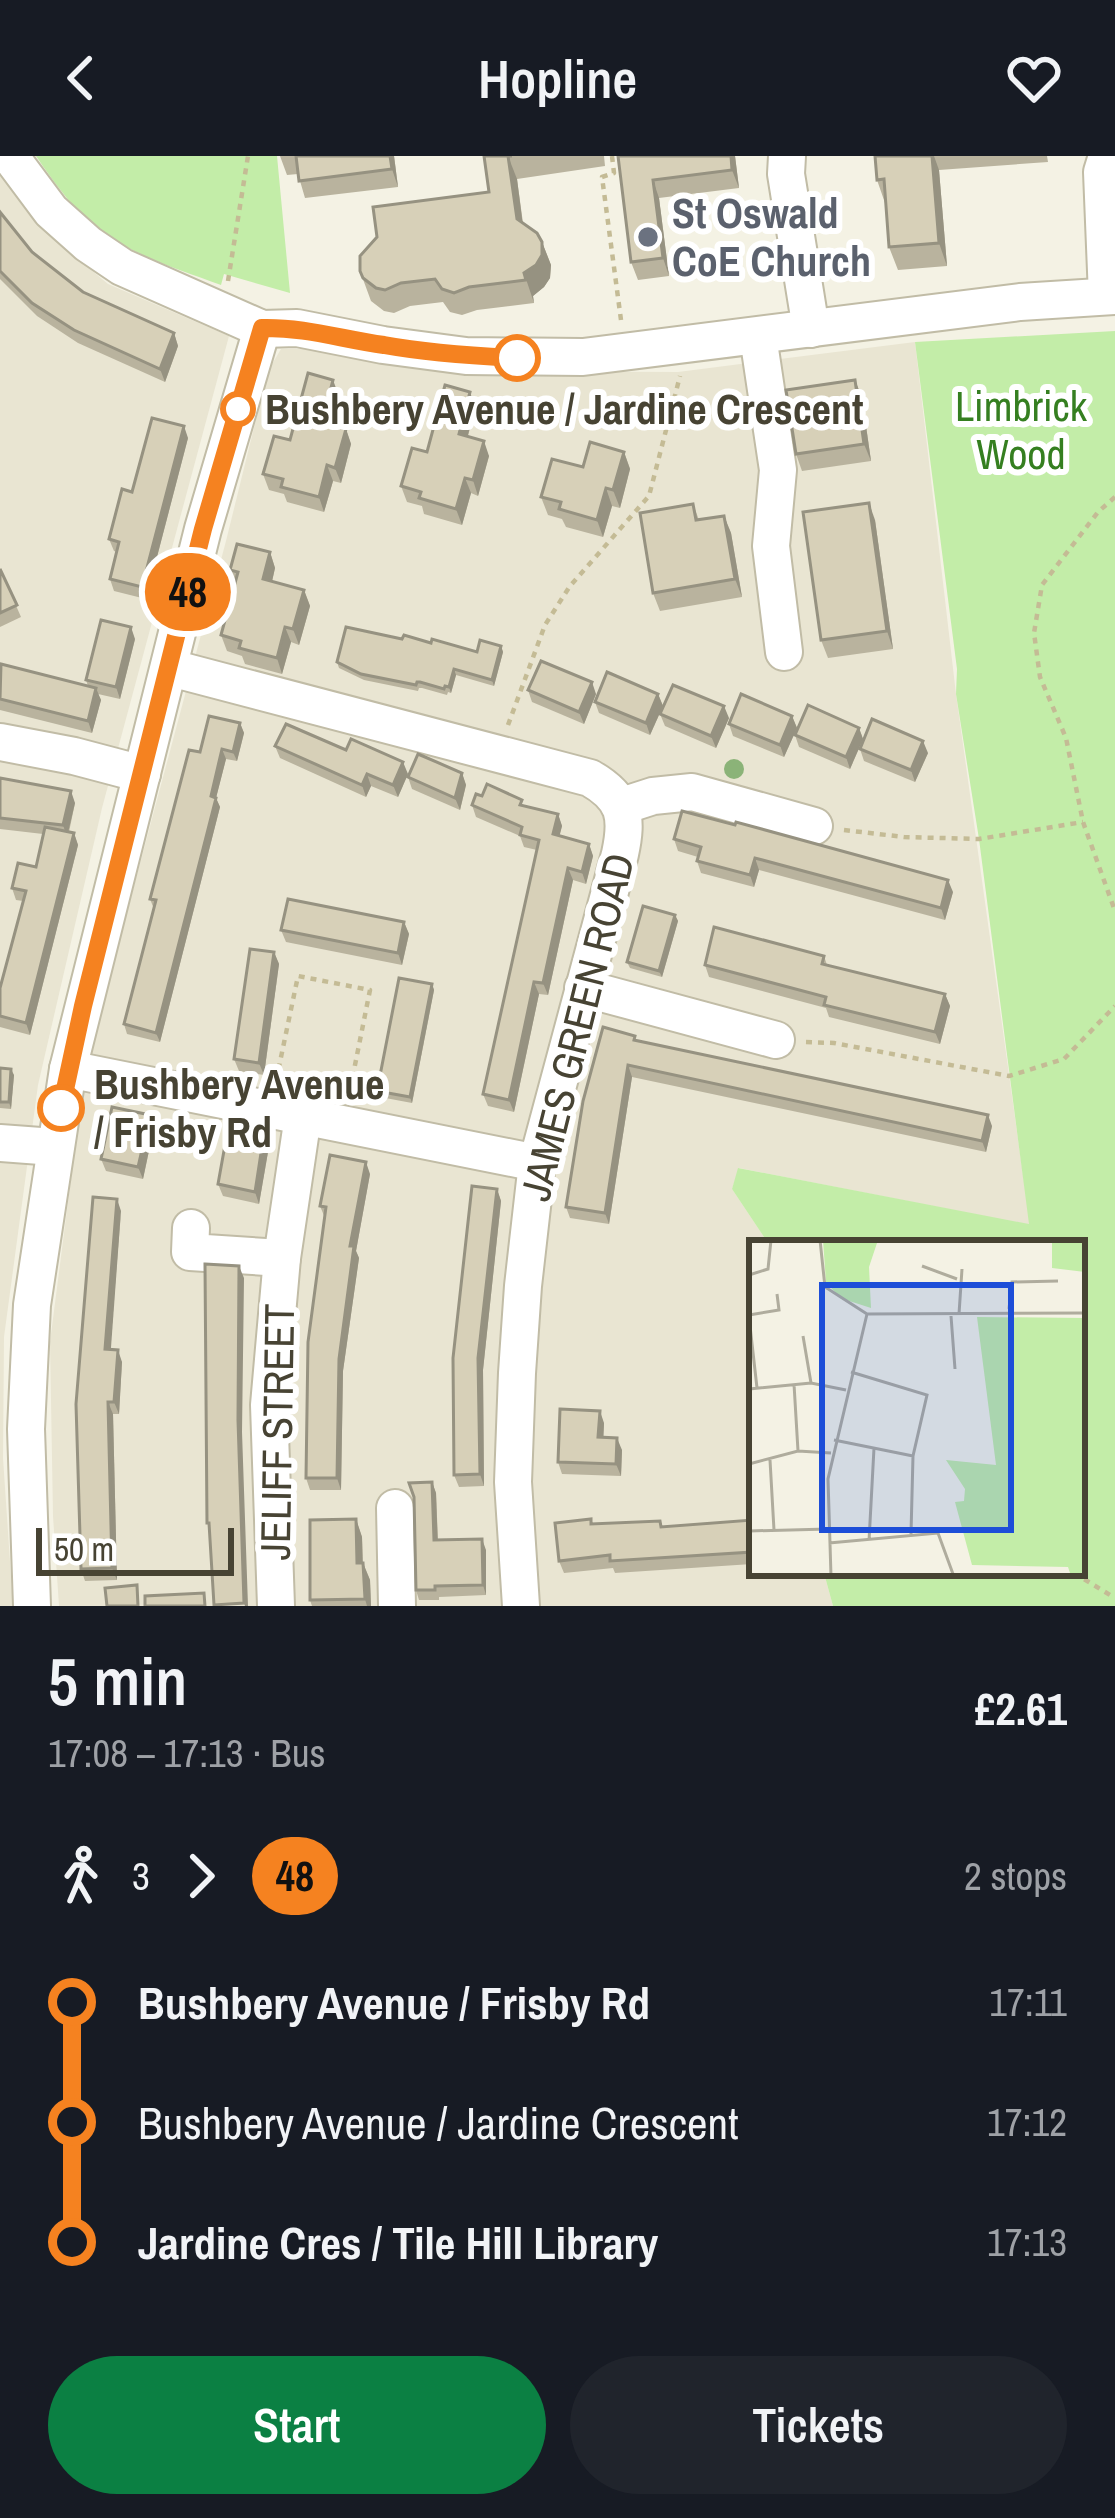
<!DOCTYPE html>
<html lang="en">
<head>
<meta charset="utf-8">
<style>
  :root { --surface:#171b24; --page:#20242c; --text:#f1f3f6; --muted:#9ea1a6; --accent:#0b8043 }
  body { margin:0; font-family:"Archivo Narrow",sans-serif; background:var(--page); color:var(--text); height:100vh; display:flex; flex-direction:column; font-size:45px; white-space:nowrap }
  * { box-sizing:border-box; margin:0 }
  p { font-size:39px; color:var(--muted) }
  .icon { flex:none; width:66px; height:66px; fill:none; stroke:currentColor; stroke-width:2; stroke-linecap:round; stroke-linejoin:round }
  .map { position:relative; height:1450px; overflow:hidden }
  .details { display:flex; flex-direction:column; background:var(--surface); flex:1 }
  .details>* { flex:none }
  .badge { padding:0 24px; border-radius:39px; font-size:42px; line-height:78px }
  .scale { position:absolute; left:36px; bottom:30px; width:198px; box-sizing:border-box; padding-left:12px; border:6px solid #474333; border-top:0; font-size:33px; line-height:42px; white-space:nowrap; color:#474333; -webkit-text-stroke:9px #fff; paint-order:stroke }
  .map>.badge { position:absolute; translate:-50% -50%; box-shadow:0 0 0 6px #fff }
  .legs { display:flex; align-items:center; gap:18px; height:132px; padding:0 48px; font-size:39px }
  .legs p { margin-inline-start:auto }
  .summary { display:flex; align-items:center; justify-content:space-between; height:204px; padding:0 48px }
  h1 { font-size:66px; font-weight:600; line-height:90px }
  .button { display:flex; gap:24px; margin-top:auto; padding:24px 48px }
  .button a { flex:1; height:138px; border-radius:72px; background:var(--accent); color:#fff; font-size:48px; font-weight:600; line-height:138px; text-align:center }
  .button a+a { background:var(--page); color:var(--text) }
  ul { padding:0 48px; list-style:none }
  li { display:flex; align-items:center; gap:42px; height:120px; font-size:45px }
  li i { display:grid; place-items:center; width:18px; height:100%; margin:0 15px; background:currentColor }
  li i::after { content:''; width:30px; height:30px; margin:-15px; border:9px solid; border-radius:50%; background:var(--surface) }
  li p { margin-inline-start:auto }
  li:first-child i { background:linear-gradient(#0000 50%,currentColor 0) }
  li:last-child i { background:linear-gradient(currentColor 50%,#0000 0) }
  header { display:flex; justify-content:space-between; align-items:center; height:156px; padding:0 48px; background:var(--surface); font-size:54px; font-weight:600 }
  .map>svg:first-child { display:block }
</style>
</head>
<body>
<header><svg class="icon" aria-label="back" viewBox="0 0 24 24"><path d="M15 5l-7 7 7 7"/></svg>Hopline<svg class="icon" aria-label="heart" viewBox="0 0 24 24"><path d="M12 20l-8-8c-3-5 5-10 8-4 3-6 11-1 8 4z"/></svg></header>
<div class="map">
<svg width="1115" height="1450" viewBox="0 0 1115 1450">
  <rect width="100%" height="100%" fill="#f4f2e4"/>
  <g fill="#e9e5d2">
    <path d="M0,13L43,74L108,128L229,180L102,652L38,929L4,1181L3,1302L13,1450H0Z"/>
    <path d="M915,186L956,538L1030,1069L739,1012L732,1033L768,1087H752V1417H824L833,1450H59L53,1360L50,1186L81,945L102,850L226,385L268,215L281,193H308L441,215L678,216Z"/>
  </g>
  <g fill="#c3eda8">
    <path d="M36,0H277L290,137L224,118L221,129C183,115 141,102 106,79C78,60 55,28 36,0Z"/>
    <path d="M1115,175V1450H833L824,1417H1082V1087H768L732,1033L738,1012L1029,1068L979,683L956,538L957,513L915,186Z"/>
  </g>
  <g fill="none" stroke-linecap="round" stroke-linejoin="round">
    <defs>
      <g id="minor">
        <path d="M10,0L51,55L88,88L122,111L262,173L297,172L383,189L466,200L583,201L1020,146L1115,140"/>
        <path d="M787,0L786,18L811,173"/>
        <path d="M1107,140L1102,16L1107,0"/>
        <path d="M758,180L778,314L771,390L784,496"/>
        <path d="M171,512L590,622C625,642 628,661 620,698L537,1007L523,1130L517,1217L513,1326L521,1450"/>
        <path d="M0,586L74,600L142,618"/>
        <path d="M622,650L653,640L692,636L814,670"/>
        <path d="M583,832L776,884"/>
        <path d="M68,913L537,1007"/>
        <path d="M0,987L54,991"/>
        <path d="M191,1072L190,1096L282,1102"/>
        <path d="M395,1352L397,1450"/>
        <path d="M32,1450L26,1273L32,1149L68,913L203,373L262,173"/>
        <path d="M276,1450L269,1249L282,1102L303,960"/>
      </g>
    </defs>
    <use href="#minor" stroke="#c1bca6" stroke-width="40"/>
    <g stroke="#c4bb95" stroke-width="4.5" stroke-dasharray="6 6" stroke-linecap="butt">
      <path d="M612,0L614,17L602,21L621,164"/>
      <path d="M228,125L248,0"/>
      <path d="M1115,341L1098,356L1042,429L1034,477L1040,521L1066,582L1083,666L1115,755"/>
      <path d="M508,569L545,469L570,430L649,340L680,220"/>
      <path d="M844,674L904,681L979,683L1083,666"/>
      <path d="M806,886L834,887L1009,920L1064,903L1115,850"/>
      <path d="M276,925L298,820L370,834L349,939"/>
      <path d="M1074,1417L1115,1442"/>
    </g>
    <use href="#minor" stroke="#fff" stroke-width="36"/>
  </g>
  <circle fill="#8bb378" cx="734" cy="613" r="10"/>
  <g fill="#b9b39e">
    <path d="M280,0H394L398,31L305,42L298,18L287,19Z"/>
    <path d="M484,0H604L605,10L517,23L523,67L542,86L551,109L550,122L544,131L533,140L534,147L477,154L462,159L450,156L443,146L410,150L394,157L384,155L371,145L360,115L489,36Z"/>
    <path d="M618,0H735L739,32L659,42L669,120L638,124L631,106Z"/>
    <path d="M875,0H1047L1048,6L939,14L947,110L898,114L889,91L885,47L877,24Z"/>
    <path d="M0,56L32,96L83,136L174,177L178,190L165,226L78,187L37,160L0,123Z"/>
    <path d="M855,224L862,242L871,305L802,315L796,298Z"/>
    <path d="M470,236L475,252L468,280L489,300L478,340L471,337L462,369L424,358L422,350L407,346L401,330Z"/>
    <path d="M339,240L331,269L346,273L351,288L341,327L333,325L324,356L287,346L284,338L269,334L263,318L290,284Z"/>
    <path d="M188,282L146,443L114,435L110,423L117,396L114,395L109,383L132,336Z"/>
    <path d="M624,296L630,313L620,352L612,350L603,381L566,371L562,363L548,359L541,341L583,311Z"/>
    <path d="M693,348L699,364L724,360L731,377L742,441L660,455L653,437Z"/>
    <path d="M875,364L893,493L828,502L821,484Z"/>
    <path d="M270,396L275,412L272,425L304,434L310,450L299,489L291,486L282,518L245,508L242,500L227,495L221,479L235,428L230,414Z"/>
    <path d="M0,413L21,461L0,471Z"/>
    <path d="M135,483L120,543L98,538L101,544L92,577L0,554V513L88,530L86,524Z"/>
    <path d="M431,487L477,496L501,490L503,496L494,530L456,519L451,537L448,536L447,539L422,532H419L418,535L364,524L339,512L337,506Z"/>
    <path d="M528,534L596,538L584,568L532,546Z"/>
    <path d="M658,538L663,550L650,579L599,557L595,546Z"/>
    <path d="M660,558L729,562L716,592L665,570Z"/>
    <path d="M792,560L797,572L784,601L733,580L729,568Z"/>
    <path d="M240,567L244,577L237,605L226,603L216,642L220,651L160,886L127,878L124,868L154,753L150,743L200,596Z"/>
    <path d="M859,572L863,583L850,613L799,591L795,579Z"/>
    <path d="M275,590L346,594L408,618L398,641L371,630L366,641L280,602Z"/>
    <path d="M860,593L928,597L915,626L864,605Z"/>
    <path d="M462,617L466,629L460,654L412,633L408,621Z"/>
    <path d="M0,622L75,647L69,676L74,677L78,689L30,879L0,871V832L23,745L16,744L12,732L36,711L43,678L0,673Z"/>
    <path d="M472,649L524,650L558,658L562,670L559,680L589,688L593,700L586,728L573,724L548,839L539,838L514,956L488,950L483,938L537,694L524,691L520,680L476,661Z"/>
    <path d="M674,683L953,736L945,764L759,714L754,731L701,717L697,705L698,701L678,695Z"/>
    <path d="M675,759L678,765L662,821L630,812L627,806Z"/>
    <path d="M404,766L409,778L402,809L286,786L281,774Z"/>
    <path d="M274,796L279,808L264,919L239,915L234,903Z"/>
    <path d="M824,800L827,809L945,838L950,850L940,888L829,861L826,852L709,821L705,809Z"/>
    <path d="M432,828L434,834L412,947L380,941L377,935Z"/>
    <path d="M637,885L992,970L986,996L632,921L609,1068L570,1062L566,1051Z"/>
    <path d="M0,912L14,919L11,953L0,952Z"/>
    <path d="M150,959L154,971L143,1023L106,1015L101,1003Z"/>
    <path d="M263,984L268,996L259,1048L223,1040L218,1028Z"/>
    <path d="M370,1018L356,1095L359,1102L343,1215L341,1334H310L306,1322L325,1062L320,1050Z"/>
    <path d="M497,1033L501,1045L483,1214L484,1330L459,1331L454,1319Z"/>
    <path d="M121,1055L110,1194L122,1206L119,1258H113L117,1424L85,1425L81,1413Z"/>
    <path d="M604,1267L603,1281L622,1294L621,1320L562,1318L558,1306Z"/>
    <path d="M432,1326L436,1337L438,1384L486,1394V1439L439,1441V1444H419L416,1434Z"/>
    <path d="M356,1363L362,1381L363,1407L370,1424L371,1450H312L310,1444Z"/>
    <path d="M591,1363L593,1368L660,1365L663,1371L752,1364V1408L615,1417L613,1412L564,1417L559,1405Z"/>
  </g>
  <g fill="#969281">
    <path d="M390,0H394L398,31L392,13Z"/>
    <path d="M508,0L517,23L525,86L517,63Z"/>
    <path d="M731,0H735L739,32L732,14Z"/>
    <path d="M932,0H934L939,14L947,110L939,87Z"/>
    <path d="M653,24L659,42L669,120L663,102Z"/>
    <path d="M542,86L551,109L550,122L544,131L533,140L534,147L524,117Z"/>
    <path d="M174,177L178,190L165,226L160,213Z"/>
    <path d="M333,224L339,240L327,282L322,266Z"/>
    <path d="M855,224L862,242L871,305L864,288Z"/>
    <path d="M470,236L475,252L464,294L459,278Z"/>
    <path d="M184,270L188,282L146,443L142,431Z"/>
    <path d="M346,273L351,288L341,327L335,312Z"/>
    <path d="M484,285L489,300L478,340L473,324Z"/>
    <path d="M624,296L630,313L620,352L613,334Z"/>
    <path d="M327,309L333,325L324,356L319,341Z"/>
    <path d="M465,322L471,337L462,369L456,353Z"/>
    <path d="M606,332L612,350L603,381L597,364Z"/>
    <path d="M869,347L875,364L893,493L887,475Z"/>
    <path d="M724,360L731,377L742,441L735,423Z"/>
    <path d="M270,396L275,412L269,439L263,423Z"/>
    <path d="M304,434L310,450L299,489L293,473Z"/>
    <path d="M131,471L135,483L120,543L116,531Z"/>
    <path d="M285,471L291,486L282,518L277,502Z"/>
    <path d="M501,490L503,496L494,530L492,524Z"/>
    <path d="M454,513L456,519L451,537L449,531Z"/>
    <path d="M592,526L596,538L584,568L579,556Z"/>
    <path d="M96,532L101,544L92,577L88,565Z"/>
    <path d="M658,538L663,550L650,579L646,567Z"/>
    <path d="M724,550L729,562L716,592L711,580Z"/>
    <path d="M792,560L797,572L784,601L780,589Z"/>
    <path d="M240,567L244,577L237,605L233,596Z"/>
    <path d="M859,572L863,583L850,613L846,601Z"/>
    <path d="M923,585L928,597L915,626L911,614Z"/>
    <path d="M222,593L226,603L216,642L220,651L160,886L156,877Z"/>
    <path d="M403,606L408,618L398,641L393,629Z"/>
    <path d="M462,617L466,629L460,654L455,642Z"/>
    <path d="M367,618L371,630L366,641L362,629Z"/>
    <path d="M71,635L75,647L67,681L63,669Z"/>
    <path d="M558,658L562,670L557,690L553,678Z"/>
    <path d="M74,677L78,689L30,879L26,867Z"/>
    <path d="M589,688L593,700L586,728L582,716Z"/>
    <path d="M755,702L759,714L754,731L750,719Z"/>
    <path d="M568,712L573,724L548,839L543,827Z"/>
    <path d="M948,724L953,736L945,764L941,752Z"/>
    <path d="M675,759L678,765L662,821L659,815Z"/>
    <path d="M404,766L409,778L402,809L398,797Z"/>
    <path d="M274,796L279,808L264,919L259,907Z"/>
    <path d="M534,826L539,838L514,956L509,944Z"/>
    <path d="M432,828L434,834L412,947L410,941Z"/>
    <path d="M945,838L950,850L940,888L935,876Z"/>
    <path d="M628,909L632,921L609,1068L605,1057Z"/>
    <path d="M11,913L14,919L11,953L9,946Z"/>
    <path d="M150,959L154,971L143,1023L138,1011Z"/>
    <path d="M988,959L992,970L986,996L982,985Z"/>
    <path d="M263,984L268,996L259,1048L255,1036Z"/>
    <path d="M366,1006L370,1018L356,1095L359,1102L343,1215L341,1334L337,1322L339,1203L350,1090Z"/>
    <path d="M497,1033L501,1045L483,1214L484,1330L480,1318L478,1202Z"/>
    <path d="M117,1043L121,1055L110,1205L105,1193Z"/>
    <path d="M239,1110L244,1122L242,1276L248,1450H245L244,1447L238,1264Z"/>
    <path d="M118,1194L122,1206L119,1258L114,1246Z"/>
    <path d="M108,1246L113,1258L117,1424L112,1412Z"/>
    <path d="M600,1255L604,1267L603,1293L598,1281Z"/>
    <path d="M617,1282L622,1294L621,1320L616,1308Z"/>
    <path d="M432,1326L436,1337L438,1394L434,1384Z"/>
    <path d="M356,1363L362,1381L363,1425L357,1407Z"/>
    <path d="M482,1383L486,1394V1439L483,1429Z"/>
    <path d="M363,1407L370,1424L371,1450H367L365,1443Z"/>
  </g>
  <g fill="#d7d0b8" stroke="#969281" stroke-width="3">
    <path d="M296,0H390L392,13L299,25Z"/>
    <path d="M484,0H512H508L517,63L537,77L542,86V99L536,109L524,117L526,124L469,131L454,137L442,133L435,123L401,127L385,134L376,132L363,122L360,115V100L377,81L373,51L489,36Z"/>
    <path d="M618,0H731L732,14L653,24L663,102L631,106Z"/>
    <path d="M875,0H932L939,87L889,91L884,23L877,24Z"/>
    <path d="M0,56L32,96L83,136L174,177L160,213L74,174L32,147L0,115Z"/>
    <path d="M308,217L333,224L322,266L346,273L335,312L327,309L319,341L281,331L283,323L263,318L274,280L290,284Z"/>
    <path d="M855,224L864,288L796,298L786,234Z"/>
    <path d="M445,229L470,236L459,278L484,285L473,324L465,322L456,353L419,342L421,336L401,330L412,292L427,296Z"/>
    <path d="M152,262L184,270L142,431L110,423L119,386L109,383L122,333L132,336Z"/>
    <path d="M590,286L624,296L613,334L606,332L597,364L559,353L561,346L541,341L552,303L583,311Z"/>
    <path d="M869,347L887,475L821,484L803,356Z"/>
    <path d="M693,348L696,364L724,360L735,423L653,437L640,357Z"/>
    <path d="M237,388L270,396L263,423L304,434L293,473L285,471L277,502L239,492L241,485L221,479L238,416L230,414Z"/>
    <path d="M0,413L17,449L0,457Z"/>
    <path d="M101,464L131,471L116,531L86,524Z"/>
    <path d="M346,471L402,483L404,479L431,487L432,483L477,496L480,484L501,490L492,524L454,513L449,531L445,530L444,533L420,526H417L416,529L361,518L337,506Z"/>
    <path d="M541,505L592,526L579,556L528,534Z"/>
    <path d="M1,508L96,532L88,565L0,543Z"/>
    <path d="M607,516L658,538L646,567L595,546Z"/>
    <path d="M673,529L724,550L711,580L660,558Z"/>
    <path d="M741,538L792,560L780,589L729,568Z"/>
    <path d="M808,549L859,572L846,601L795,579Z"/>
    <path d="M209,560L240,567L233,596L222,593L211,640L216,642L156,877L124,868L156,744L150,743L189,594L200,596Z"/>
    <path d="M872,563L923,585L911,614L860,593Z"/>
    <path d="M286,568L346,594L351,583L403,606L393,629L367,618L362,629L275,590Z"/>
    <path d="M418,598L462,617L455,642L408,621Z"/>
    <path d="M0,622L71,635L63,669L0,662Z"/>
    <path d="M487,628L522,644L520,649L558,658L553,678L589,688L582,716L568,712L543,827L534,826L509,944L483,938L539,684L520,679L522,671L472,649L476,638L482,640Z"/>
    <path d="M682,655L735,669L736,666L948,724L941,752L755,702L750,719L697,705L701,691L674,683Z"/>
    <path d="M45,671L74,677L26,867L0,860V832L26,735L12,732L18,707L36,711Z"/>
    <path d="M288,743L404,766L398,797L281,774Z"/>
    <path d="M643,750L675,759L659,815L627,806Z"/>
    <path d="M714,771L824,800L822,808L945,838L935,876L824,849L826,841L705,809Z"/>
    <path d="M250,793L274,796L259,907L234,903Z"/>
    <path d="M399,822L432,828L410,941L377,935Z"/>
    <path d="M603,871L635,880L634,884L988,959L982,985L628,909L605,1057L566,1051L583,945Z"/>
    <path d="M0,912L11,913L9,946H0Z"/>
    <path d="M112,951L150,959L138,1011L101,1003Z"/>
    <path d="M227,978L263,984L255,1036L218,1028Z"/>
    <path d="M330,999L366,1006L350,1090H354L339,1203L337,1322H306L308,1186L326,1051L320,1050Z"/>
    <path d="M472,1030L497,1033L478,1202L480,1318L454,1319L453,1202Z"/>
    <path d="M93,1041L117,1043L105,1193L118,1194L114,1246H108L112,1412L81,1413L76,1248Z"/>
    <path d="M205,1108L239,1110L238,1264L244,1447L214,1449L209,1367H207Z"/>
    <path d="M560,1253L600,1255L598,1281L617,1282L616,1308L558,1306Z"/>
    <path d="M432,1326L434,1384L482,1383L483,1429L435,1430V1434H416L414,1341L409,1327Z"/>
    <path d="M356,1363L357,1407H363L365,1443L310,1444V1364Z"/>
    <path d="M591,1363V1368L660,1365L661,1371L752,1364V1396L610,1405V1399L559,1405L555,1367Z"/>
    <path d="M137,1429L138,1450H107L105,1432Z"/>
    <path d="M204,1437L205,1450H145V1440Z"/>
  </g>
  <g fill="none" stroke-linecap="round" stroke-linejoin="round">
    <defs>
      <path id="line-1" d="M61,952L83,850L203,373L262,172C305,171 341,183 384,189C428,197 473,200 517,202"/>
    </defs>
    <use href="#line-1" stroke="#fff" stroke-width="27"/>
    <use href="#line-1" stroke="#f58220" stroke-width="18"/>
  </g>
  <circle fill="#6b7280" stroke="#fff" stroke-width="4.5" cx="648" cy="81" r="12"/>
  <g fill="#fff" stroke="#f58220" stroke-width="6">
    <circle cx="517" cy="202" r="21"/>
    <circle cx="238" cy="253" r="15"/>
    <circle cx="61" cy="952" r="21"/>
  </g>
  <g text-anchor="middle" stroke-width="12" stroke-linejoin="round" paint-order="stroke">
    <g font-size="42" font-weight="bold" fill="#5b616d" stroke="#fff" text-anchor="start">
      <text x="672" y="72">St Oswald<tspan x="672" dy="48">CoE Church</tspan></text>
    </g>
    <g font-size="42" fill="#357f20" stroke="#fff">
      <text x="1021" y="265">Limbrick<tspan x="1021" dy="48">Wood</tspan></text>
    </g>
    <g font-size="42" font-weight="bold" fill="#474333" stroke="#fff" text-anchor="start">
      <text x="265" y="268">Bushbery Avenue / Jardine Crescent</text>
      <text x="94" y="943">Bushbery Avenue<tspan x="94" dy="48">/ Frisby Rd</tspan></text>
    </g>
    <g font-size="42" fill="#474333" stroke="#fff">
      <text transform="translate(577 871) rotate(-76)" y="15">JAMES GREEN ROAD</text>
      <text transform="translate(277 1276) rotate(-89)" y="15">JELIFF STREET</text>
    </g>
  </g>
  <g transform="translate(749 1084)">
    <rect width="336" height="336" fill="#f4f2e4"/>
    <path d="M74,0H129L120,27L122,68L91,58L77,42ZM303,0H336V32L303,28ZM228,77L336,78V335L322,336L319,327L223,325L206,262L215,261L216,249L197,220L247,225Z" fill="#c3eda8"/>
    <path fill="none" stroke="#afac9d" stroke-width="3" d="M71,0L76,47L118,74L336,73M173,26L208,39M0,35L19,29L22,0M260,69L263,42L309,41M210,74L213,29M0,75L30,70L28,54M202,76L206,129M0,77L8,148M54,96L62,143M102,132L178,155L164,216L162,294M45,144L49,211M0,149L62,143L97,150M85,200L164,216M21,220L25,290M0,224L49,211L82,213M0,291L79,289M120,301L125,208M80,303L189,293L204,334M82,336L79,239L118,74"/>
    <path fill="#1d4ed8" fill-opacity="0.15" stroke="#1d4ed8" stroke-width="6" d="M73,45H262V290H73Z"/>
    <rect width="336" height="336" fill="none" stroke="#474333" stroke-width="6"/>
  </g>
</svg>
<div class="scale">50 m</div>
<b class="badge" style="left:188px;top:436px;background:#f58220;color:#111">48</b>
</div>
<section class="details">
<div class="summary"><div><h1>5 min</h1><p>17:08 – 17:13 · Bus</p></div><b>£2.61</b></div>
<div class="legs"><svg class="icon" aria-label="walk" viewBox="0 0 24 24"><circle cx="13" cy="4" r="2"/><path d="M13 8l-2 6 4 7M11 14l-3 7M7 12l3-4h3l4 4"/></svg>3<svg class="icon" aria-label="forward" viewBox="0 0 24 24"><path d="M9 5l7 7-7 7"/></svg><b class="badge" style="background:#f58220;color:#111">48</b><p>2 stops</p></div>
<ul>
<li><i style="color:#f58220"></i><b>Bushbery Avenue / Frisby Rd</b><p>17:11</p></li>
<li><i style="color:#f58220"></i><span>Bushbery Avenue / Jardine Crescent</span><p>17:12</p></li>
<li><i style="color:#f58220"></i><b>Jardine Cres / Tile Hill Library</b><p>17:13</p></li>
</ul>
<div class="button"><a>Start</a><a>Tickets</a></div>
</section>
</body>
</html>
